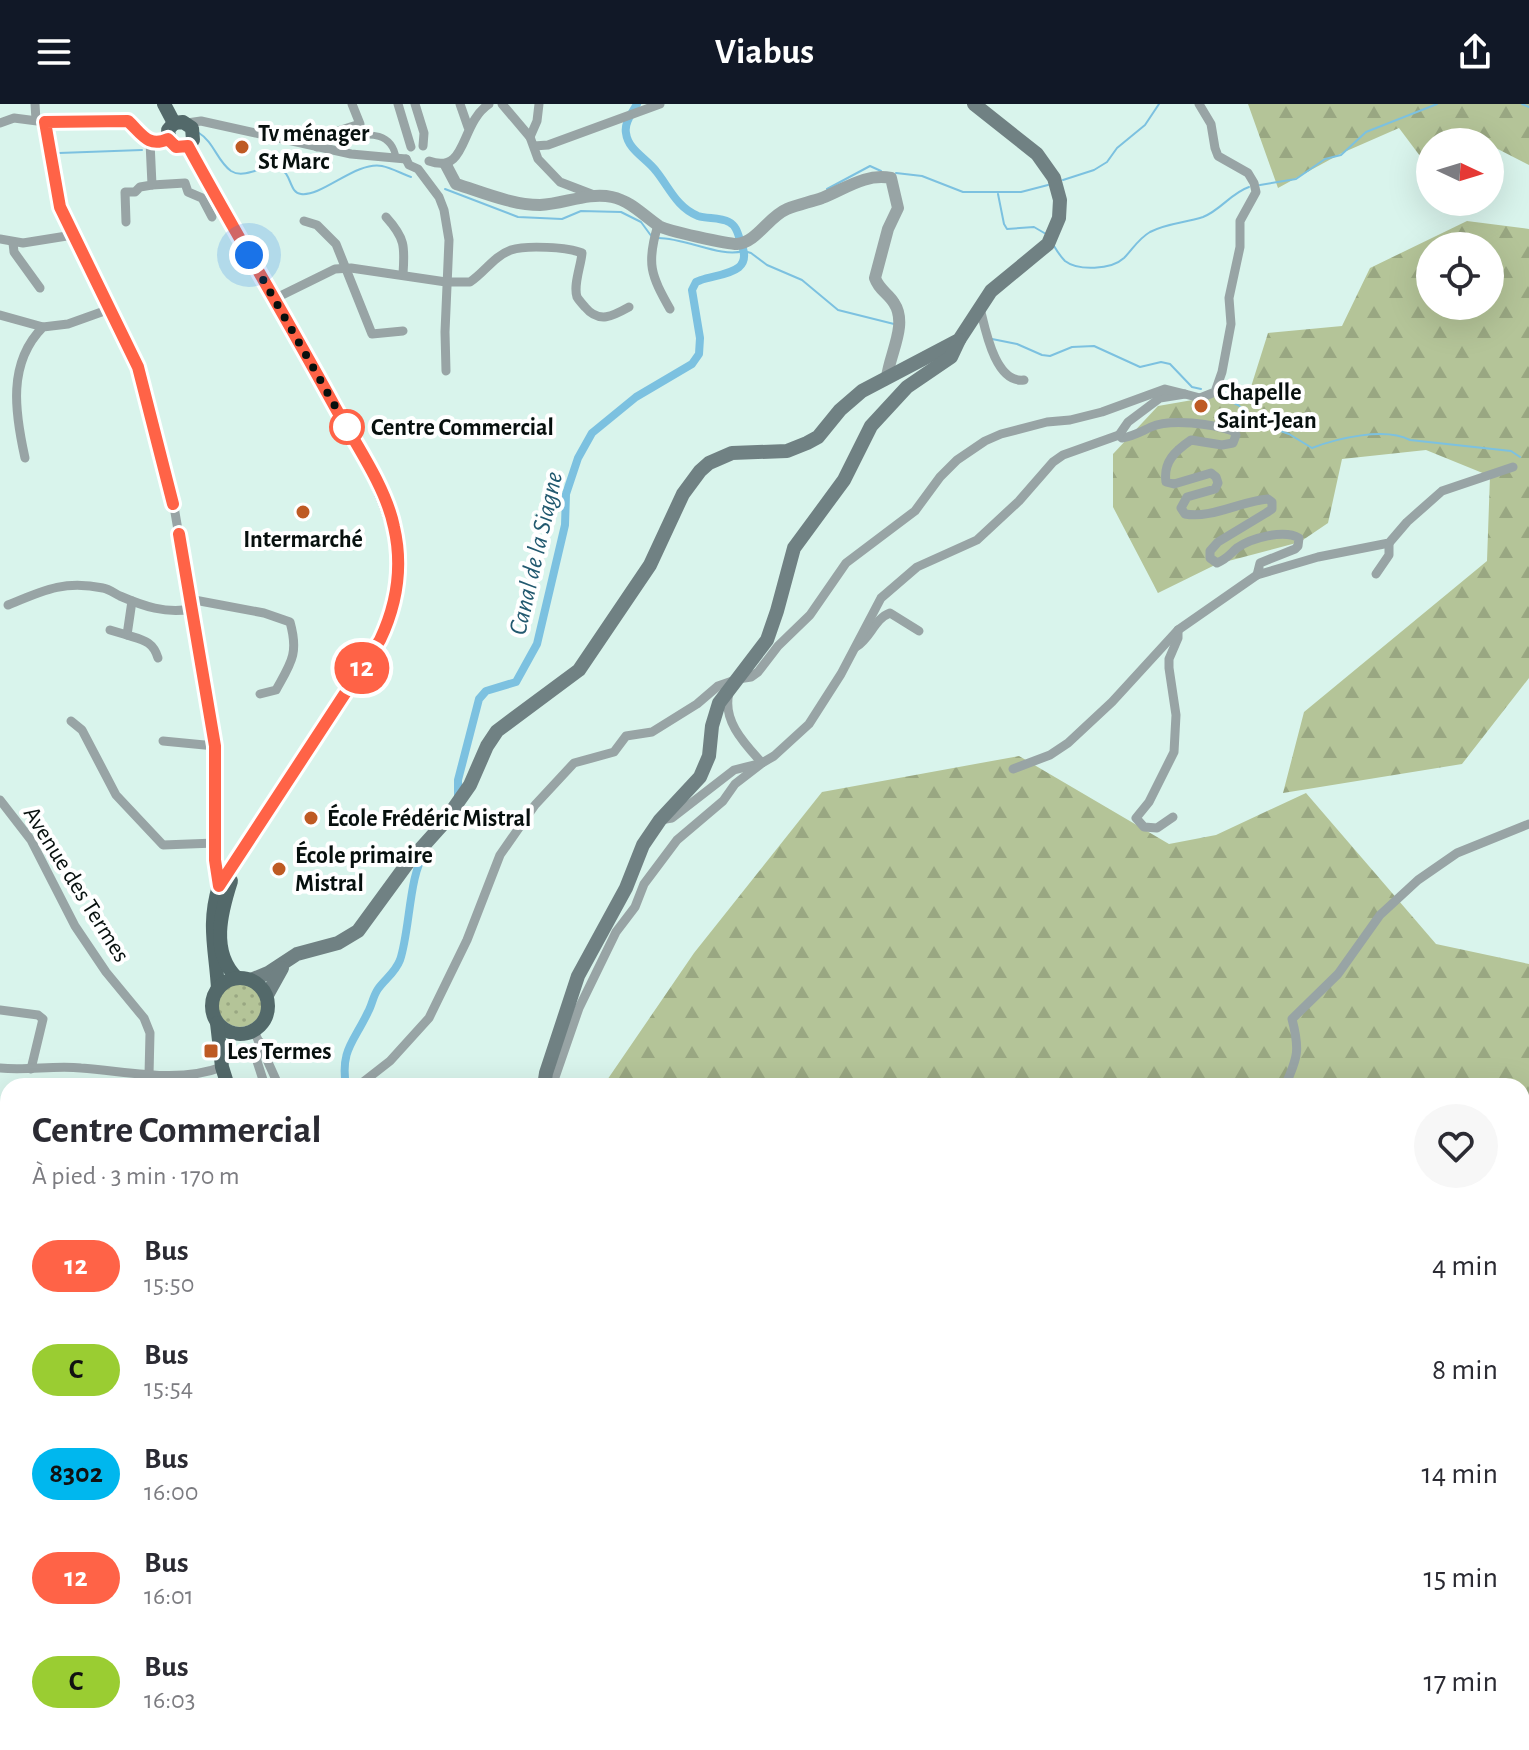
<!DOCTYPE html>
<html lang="fr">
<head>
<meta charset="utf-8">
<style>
  :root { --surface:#fff; --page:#f7f7f7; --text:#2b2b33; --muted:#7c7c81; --accent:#111827 }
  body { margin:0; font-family:"Alegreya Sans",sans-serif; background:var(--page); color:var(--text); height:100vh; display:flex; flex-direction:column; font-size:30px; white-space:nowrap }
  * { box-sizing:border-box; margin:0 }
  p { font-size:26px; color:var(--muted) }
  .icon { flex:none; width:44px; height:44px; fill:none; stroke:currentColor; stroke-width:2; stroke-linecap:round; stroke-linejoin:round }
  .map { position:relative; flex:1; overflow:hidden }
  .details { position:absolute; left:0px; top:974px; width:1530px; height:672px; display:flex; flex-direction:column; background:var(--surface); border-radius:24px 24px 0 0; box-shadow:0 8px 32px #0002 }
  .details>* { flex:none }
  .badge { padding:0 16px; border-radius:26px; font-size:28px; line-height:52px }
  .needle { width:52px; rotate:94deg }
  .buttons { position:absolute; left:1416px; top:24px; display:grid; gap:16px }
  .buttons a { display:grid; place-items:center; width:88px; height:88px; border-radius:50%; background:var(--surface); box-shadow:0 8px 32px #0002; font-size:40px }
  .you { position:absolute; width:40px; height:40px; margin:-20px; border:6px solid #fff; border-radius:50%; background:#1a73e8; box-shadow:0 0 0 12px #1a73e833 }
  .map>.badge { position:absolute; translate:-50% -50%; box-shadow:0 0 0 4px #fff }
  .round { display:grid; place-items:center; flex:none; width:84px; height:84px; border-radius:42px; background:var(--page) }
  .summary { display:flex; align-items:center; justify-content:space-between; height:136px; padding:0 32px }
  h1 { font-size:38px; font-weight:700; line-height:60px }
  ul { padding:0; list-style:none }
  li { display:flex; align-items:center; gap:24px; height:104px; padding:0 32px }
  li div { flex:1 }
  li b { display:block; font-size:30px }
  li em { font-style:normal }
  li .badge { min-width:88px; font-weight:700; text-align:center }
  header { display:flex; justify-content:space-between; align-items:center; height:104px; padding:0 32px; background:var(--accent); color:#fff; font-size:36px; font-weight:700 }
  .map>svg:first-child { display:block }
</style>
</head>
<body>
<header><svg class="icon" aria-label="menu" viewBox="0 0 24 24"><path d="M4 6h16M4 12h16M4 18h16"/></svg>Viabus<svg class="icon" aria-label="share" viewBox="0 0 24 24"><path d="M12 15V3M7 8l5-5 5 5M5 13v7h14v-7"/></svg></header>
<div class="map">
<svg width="1529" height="1646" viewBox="0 0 1529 1646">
  <defs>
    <pattern id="grass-dots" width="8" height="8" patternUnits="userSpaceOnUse" patternTransform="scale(2)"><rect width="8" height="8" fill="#b4c498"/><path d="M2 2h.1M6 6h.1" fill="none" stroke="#99a782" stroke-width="1.8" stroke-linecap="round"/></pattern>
    <pattern id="forest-firs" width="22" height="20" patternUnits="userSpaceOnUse" patternTransform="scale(2)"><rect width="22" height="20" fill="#b4c498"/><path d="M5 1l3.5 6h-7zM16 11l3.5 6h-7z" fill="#99a782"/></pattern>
  </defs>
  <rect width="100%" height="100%" fill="#d9f4ec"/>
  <circle fill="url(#grass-dots)" cx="240" cy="901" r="22"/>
  <g fill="url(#forest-firs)" fill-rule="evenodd">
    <path d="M1248,0H1529V61L1490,41V38H1430V50L1420,52L1399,24L1342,49L1278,84Z"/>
    <path d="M1467,117L1529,125V574L1462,660L1283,689L1304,608L1487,457L1490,372L1426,346L1342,355L1328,419L1300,438L1217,460L1158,489L1113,403V350L1158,302L1250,286L1268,229L1342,222L1370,164ZM1430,142H1490V202H1430Z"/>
    <path d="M1019,652L1169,740L1216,731L1306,689L1436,840L1529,860V1646H1329L1327,1638H1522V982H603L694,849L822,688Z"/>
  </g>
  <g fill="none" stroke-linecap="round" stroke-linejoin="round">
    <g stroke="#7cc1e0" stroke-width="2">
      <path d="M1522,0L1529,3"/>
      <path d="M199,29C214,38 217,57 231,67C245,76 264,59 279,64C292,69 289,89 301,90C322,93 356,57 382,62C392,64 402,70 411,73"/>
      <path d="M59,49L142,46"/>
      <path d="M896,69L922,72L963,88H1021L1048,81"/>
      <path d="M1063,76L1094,66L1107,58L1117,44L1145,21L1159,0"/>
      <path d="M1260,81L1296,75L1325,55L1341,51L1366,28L1437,0"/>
      <path d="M445,85L518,113L562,115L581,107L621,108L641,118L652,133"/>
      <path d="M827,85L870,62L881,67"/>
      <path d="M998,90L1004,120L1007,125L1034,123L1046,130"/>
      <path d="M658,134C686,134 721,154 743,147L746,142"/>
      <path d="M1054,142C1057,147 1061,153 1065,157C1078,167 1111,166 1124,154C1133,145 1138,135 1150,128C1167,119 1185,119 1203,113C1221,106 1231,89 1249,83"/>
      <path d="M744,147L751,149L767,161L802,176L838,206L894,220"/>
      <path d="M992,235L1017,240L1042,251L1050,252L1072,243L1094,242L1140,263L1161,258L1170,260L1192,283L1201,285"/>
      <path d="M1223,294L1238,301L1261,320L1289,330L1312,344C1338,334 1385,323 1410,336L1511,347L1520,353"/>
      <path d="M0,1422L8,1414"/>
    </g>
    <g stroke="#7cc1e0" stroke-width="8">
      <path d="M458,692V676L479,595L486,587L516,578L537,540L565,421L566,390L578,354L592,329L636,293L692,260L699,250L700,234L692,186L696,178L701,176C724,169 754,169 741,139C738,131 737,122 729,118C720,113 707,115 698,112C677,104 669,83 656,67C646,54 628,46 626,29C624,19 632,9 637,0"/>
      <path d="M346,982C340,946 354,938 368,908C372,901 373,892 378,885C385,875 395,869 400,856C410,827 409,769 425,749"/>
      <path d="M538,1638L555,1646"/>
    </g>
    <path stroke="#98a4a5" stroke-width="7" d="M341,48L349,34C370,28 392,29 396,54"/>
    <g stroke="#98a4a5" stroke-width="9">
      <path d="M35,0L36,16"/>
      <path d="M398,0L411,43"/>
      <path d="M415,0L424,29L423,42"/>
      <path d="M460,0L468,23"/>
      <path d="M502,0L530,33L538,55L560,78L594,91"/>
      <path d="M45,18L60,103L138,263L172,391L215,642V783"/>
      <path d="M0,19L14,14L45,18L119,16C142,19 140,48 168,35"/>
      <path d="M187,19L201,17L351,50L406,55"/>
      <path d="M530,33L537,17L539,0"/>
      <path d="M534,42L548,41L660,0"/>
      <path d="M317,43L319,33L360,20L352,0"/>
      <path d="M406,55L409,61L418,65L439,93L444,106L449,136L445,228L446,267"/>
      <path d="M429,57C468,71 459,20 489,0"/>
      <path d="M152,81L185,79L188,88L202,94L212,113"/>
      <path d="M386,113C405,134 405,142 403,170"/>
      <path d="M304,117L317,121L336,140L372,230L403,227"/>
      <path d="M126,118L125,88H135L140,83L152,81L150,38"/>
      <path d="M658,121C646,160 651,171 670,205"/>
      <path d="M0,135L23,139L73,131"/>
      <path d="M13,139L14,148L40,184"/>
      <path d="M274,195L335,165L351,164L446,178H470C484,169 494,152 511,146C526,141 568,143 582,149C581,162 573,181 577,193C578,195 584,202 585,203C599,220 613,212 629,203"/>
      <path d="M980,204C985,224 995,280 1024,276"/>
      <path d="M0,211L43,223"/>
      <path d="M1119,331L1122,334C1134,332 1140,328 1151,323C1171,314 1212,320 1233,327L1236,331L1233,339L1222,341L1191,336C1175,347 1163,358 1166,378L1174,380L1211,369L1216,373L1218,379L1215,385L1187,393L1181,404L1185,410C1211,415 1241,397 1268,395L1272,398V405L1266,409L1218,438L1210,447V454L1217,459C1227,455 1230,450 1237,444C1251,434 1284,425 1299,434L1298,442L1295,445L1260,459L1257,471L1318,453L1389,439L1407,418L1442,387L1513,363"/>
      <path d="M25,354C15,309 7,259 43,223L68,220L110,205"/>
      <path d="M1376,470L1389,451V439"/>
      <path d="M189,495L264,509L290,518C299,550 291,559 276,586L260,590"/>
      <path d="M132,497L127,531C143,536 153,537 158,554"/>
      <path d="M8,501C44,486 64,476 103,484C109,485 114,489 120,492C143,502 166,510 191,505"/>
      <path d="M110,526L127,531"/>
      <path d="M856,543C871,534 874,515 890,509L919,527"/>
      <path d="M71,617L82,626L116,691L163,741L215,739"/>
      <path d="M163,637L215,642"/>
      <path d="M1013,665L1050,651L1068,639L1112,598L1178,526L1257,471"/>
      <path d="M0,696L31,736L75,822L106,868L144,914L150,929L149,971"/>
      <path d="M1173,713L1157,724L1144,723L1136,714L1149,698L1174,648L1176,611L1169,564V555L1178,534V526"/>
      <path d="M660,716L672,714L734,666L762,659L774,652L809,620L841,570L881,494L917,463L977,436L1019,397L1053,358L1063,351L1119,331L1128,318L1160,294L1185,290L1200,294L1215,288L1222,268L1231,220L1229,194L1240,143V117L1256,88L1254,79L1248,69L1218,52L1215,44L1211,20L1199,0"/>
      <path d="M0,906L38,911L43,915L31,965"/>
      <path d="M254,927L277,978L288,982"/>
      <path d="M260,938L255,951L265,982"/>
      <path d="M0,964C27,967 54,961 81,964C127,967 177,980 222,963"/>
      <path d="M358,982L390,957L429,914L467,836L500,751L535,701L574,659L614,648L626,632L652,628L697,600L718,582L738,575L751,573L758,568L778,542L810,511L846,459L915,407L940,373L957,356L985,337L1001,330L1047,318L1070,316L1102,308L1165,285L1185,290"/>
      <path d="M552,982L579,904L616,828L635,803L644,780L677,736L723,697L735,680L762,659C745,640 722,617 729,589"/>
      <path d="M1285,982C1298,953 1300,946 1292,915L1338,870L1380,811L1418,776L1457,749L1529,720"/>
      <path d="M0,1031L8,1034"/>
      <path d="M0,1099L8,1102"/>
      <path d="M0,1358L8,1359"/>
      <path d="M0,1477L8,1474"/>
      <path d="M0,1615H8"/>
      <path d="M306,1638L313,1646"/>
      <path d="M418,1638L426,1646"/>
      <path d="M772,1638L779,1646"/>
      <path d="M1500,1638L1505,1646"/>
      <path d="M667,1646L679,1638"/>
      <path d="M900,1646L918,1638"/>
    </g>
    <path stroke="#98a4a5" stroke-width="12" d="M446,61L456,80C482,88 512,101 540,101C564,100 588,88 612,93C631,97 644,112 659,122C667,127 728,140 737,140C757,138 768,113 787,105C797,101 810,98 822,94C845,85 865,69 891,74L898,104L888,125L875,174C879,186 888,189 894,199C908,220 890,249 887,273"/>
    <g stroke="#708183" stroke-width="14">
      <path d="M251,876L268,869L297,850L338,839L358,827L407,760L442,721L470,681L487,642L497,627L579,566L650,461L683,390L700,367L709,359L732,349L787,347L807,339L818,333L840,306L862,287L959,236L991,187L1048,140L1059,114L1060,96L1054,74L1037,50L974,0"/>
      <path d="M267,891L282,864"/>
      <path d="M544,982L546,969L578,872L626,784L643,741L660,716L700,673L709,652L712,622L719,599L767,536L777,507L794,444L844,376L871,322L907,283L951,253L959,236"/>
      <path d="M870,1638L877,1646"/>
    </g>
    <g stroke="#53696a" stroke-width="14">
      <path d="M164,0L174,19"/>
      <path d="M174,19L168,26L170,38L176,43L188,42"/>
      <path d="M174,19L183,18L192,24L193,36L188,42"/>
      <path d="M188,42L373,371C401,432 410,472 380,536L219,782C207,821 216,846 218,885"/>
      <path d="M231,777C221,808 210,848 237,874"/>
      <circle cx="240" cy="902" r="28"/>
      <path d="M217,919L222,963L228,982"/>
      <path d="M138,1638L146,1646"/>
    </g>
  </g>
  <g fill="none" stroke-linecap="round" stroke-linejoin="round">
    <defs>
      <path id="line" d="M173,400L138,263L60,103L45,18L128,17C142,30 148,44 168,35L176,43L188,42C236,130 287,215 335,303C355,339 386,383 394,423C403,462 397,500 380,536L219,782L215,756V642L179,430"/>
    </defs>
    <use href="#line" stroke="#fff" stroke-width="18"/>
    <use href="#line" stroke="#ff6347" stroke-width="12"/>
    <path stroke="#07100e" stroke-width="8" stroke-dasharray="0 14.4" d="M249,151L347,323"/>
  </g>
  <g fill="#be5a23" stroke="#fff" stroke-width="3">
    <circle cx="242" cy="43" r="8"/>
    <circle cx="1201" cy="302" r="8"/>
    <circle cx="303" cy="408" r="8"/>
    <circle cx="311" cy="714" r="8"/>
    <circle cx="279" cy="765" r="8"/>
    <rect x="203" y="939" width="16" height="16" rx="4"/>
  </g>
  <circle fill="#fff" stroke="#ff6347" stroke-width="4" cx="347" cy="323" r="16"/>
  <g text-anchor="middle" stroke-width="8" stroke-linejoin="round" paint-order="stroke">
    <g font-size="24" font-weight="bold" fill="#07100e" stroke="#fff" text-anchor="start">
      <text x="258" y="37">Tv ménager<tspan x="258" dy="28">St Marc</tspan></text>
      <text x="1217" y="296">Chapelle<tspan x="1217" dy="28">Saint-Jean</tspan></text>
      <text x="303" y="443" text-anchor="middle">Intermarché</text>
      <text x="327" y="722">École Frédéric Mistral</text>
      <text x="295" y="759">École primaire<tspan x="295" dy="28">Mistral</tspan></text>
      <text x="227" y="955">Les Termes</text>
    </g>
    <g font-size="24" font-weight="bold" fill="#07100e" stroke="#fff" text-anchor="start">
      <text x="371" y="331">Centre Commercial</text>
    </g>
    <g font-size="24" fill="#07100e" stroke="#fff">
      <text transform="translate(77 780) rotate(58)" y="8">Avenue des Termes</text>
    </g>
    <g font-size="26" font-style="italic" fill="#22596f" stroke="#fff">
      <text transform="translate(535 449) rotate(-77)" y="9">Canal de la Siagne</text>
    </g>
  </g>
</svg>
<div class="buttons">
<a><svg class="needle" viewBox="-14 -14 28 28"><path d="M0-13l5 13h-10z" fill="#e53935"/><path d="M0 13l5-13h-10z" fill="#7c7c81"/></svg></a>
<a><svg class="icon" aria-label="locate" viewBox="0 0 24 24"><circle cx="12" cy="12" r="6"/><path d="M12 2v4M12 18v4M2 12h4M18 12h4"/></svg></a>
</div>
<div class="you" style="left:249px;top:151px"></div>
<b class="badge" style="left:362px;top:564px;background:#ff6347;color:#fff">12</b>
<section class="details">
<div class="summary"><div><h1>Centre Commercial</h1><p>À pied · 3 min · 170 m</p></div><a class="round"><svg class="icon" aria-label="heart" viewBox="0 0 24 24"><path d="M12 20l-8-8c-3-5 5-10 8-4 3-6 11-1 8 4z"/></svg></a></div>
<ul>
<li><span class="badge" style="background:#ff6347;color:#fff">12</span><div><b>Bus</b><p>15:50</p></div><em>4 min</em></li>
<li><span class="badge" style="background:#9acd32;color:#111">C</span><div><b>Bus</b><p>15:54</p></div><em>8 min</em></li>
<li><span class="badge" style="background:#00b7ee;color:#111">8302</span><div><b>Bus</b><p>16:00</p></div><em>14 min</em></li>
<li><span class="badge" style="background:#ff6347;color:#fff">12</span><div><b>Bus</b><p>16:01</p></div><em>15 min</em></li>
<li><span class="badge" style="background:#9acd32;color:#111">C</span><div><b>Bus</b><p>16:03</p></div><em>17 min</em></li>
</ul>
</section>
</div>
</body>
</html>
